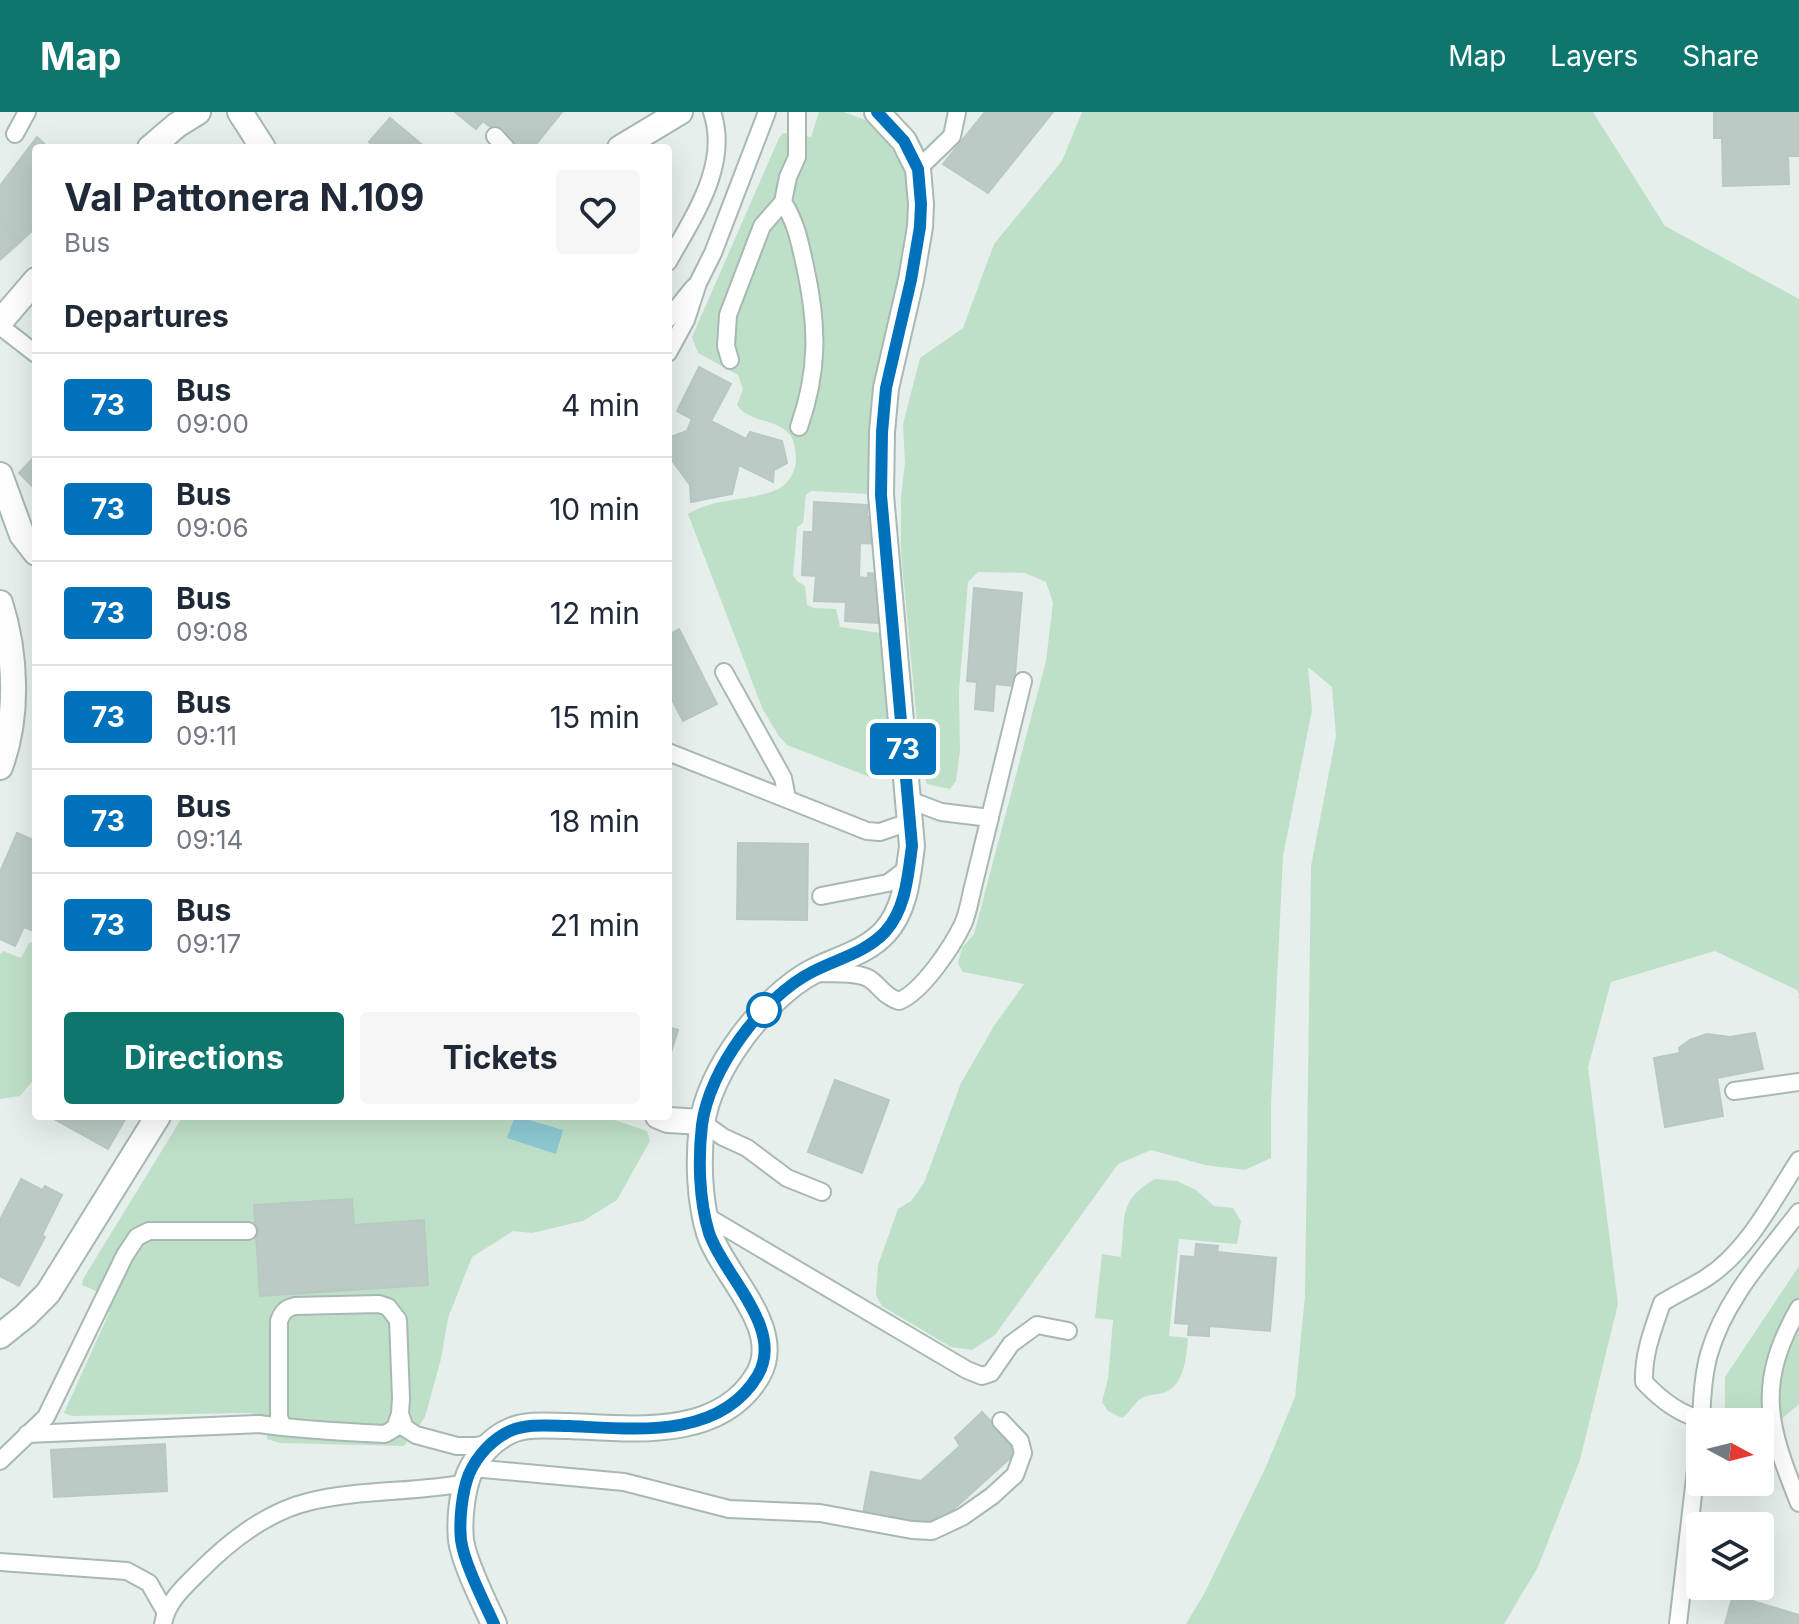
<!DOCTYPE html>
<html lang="en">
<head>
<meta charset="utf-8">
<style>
  :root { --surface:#fff; --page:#f6f6f7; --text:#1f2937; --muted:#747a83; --line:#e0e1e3; --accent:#0f766e }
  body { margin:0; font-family:Inter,sans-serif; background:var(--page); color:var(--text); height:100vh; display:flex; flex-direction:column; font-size:30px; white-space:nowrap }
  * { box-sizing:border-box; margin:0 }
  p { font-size:26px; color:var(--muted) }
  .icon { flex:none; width:44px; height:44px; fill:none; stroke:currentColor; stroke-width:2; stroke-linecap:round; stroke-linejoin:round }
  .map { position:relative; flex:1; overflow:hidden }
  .panel { position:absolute; left:32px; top:32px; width:640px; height:976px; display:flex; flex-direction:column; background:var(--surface); border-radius:8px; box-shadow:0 8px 32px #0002 }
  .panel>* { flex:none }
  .badge { padding:0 16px; border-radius:6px; font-size:28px; line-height:52px }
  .needle { width:52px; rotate:97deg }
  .tools { position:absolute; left:1686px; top:1296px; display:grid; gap:16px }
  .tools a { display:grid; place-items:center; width:88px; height:88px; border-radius:8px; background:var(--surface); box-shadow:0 8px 32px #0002; font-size:40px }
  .map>.badge { position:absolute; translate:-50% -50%; box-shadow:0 0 0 4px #fff }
  h2 { padding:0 32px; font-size:30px; line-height:72px }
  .round { display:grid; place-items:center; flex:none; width:84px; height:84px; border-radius:8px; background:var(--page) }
  .overview { display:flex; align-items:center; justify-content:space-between; height:136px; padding:0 32px }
  h1 { font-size:38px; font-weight:700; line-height:60px }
  .button { display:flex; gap:16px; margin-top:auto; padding:16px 32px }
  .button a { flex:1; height:92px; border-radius:8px; background:var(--accent); color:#fff; font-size:32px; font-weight:700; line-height:92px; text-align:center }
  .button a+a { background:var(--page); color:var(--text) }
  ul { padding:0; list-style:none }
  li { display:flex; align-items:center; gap:24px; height:104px; padding:0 32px; border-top:2px solid var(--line) }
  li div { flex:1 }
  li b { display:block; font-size:30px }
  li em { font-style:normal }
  li .badge { min-width:88px; font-weight:700; text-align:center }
  header { display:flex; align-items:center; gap:48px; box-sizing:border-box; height:112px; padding:0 40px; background:var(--accent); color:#fff }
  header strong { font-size:38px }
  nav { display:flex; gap:44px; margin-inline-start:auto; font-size:28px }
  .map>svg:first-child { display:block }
</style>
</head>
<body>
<header>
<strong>Map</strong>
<nav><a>Map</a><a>Layers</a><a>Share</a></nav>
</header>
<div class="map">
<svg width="1799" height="1512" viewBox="0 0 1799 1512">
  <rect width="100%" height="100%" fill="#e6efeb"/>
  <g fill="#bfe0c8">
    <path d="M819,0H844L865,8L883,21L913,75L911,108L881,258L873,374L869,382L811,379L806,383L803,411L797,415L793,463L797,469L805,474L807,493L814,496L836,497L840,515L881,521L884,527L890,655L888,664L875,667L787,633L779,624L763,598L688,402C715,385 750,390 778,377C789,372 796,358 796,347C795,339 795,329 790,323C777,306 749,311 737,293L743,277L738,263L698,241L692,225L779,26L783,21L811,25Z"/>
    <path d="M1082,0H1593L1665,114L1799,187V883L1797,878L1715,839L1611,870L1588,955L1618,1192L1580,1348L1538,1455L1504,1512H1186L1204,1482L1265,1357L1295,1285L1305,1184L1311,754L1336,624L1332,575L1308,555L1312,598L1283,744L1271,994V1046L1245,1058L1205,1053L1151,1038L1118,1052L995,1223L972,1238L951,1235L882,1194L876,1183L878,1153L898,1097L911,1089L924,1071L961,971L994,914L1024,872L963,860L958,851L962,836L974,822L1046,549L1053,491L1046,470L1025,461L978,460L968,470L959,579L960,639L956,669L950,677L927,672L921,653L901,441V385L905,351L903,312L920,246L963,216L994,132L1062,49Z"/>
    <path d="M36,829V965L20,984L0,987V842L3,839L21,846L29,831Z"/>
    <path d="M183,1004H603L647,1019L650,1029L617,1088L583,1109L532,1121L513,1119L472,1145L448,1206L441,1247L425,1305L404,1334L280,1331L267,1327V1309L260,1303L248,1301L72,1304L64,1301L109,1201L105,1183L82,1173L83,1167Z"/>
    <path d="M1155,1067L1177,1069L1196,1078L1214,1094L1233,1096L1241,1109L1237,1132L1179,1127L1169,1224L1188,1226C1186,1245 1185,1274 1163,1281C1156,1283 1146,1282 1139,1288C1133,1293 1129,1301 1122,1306L1108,1299L1102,1290L1108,1267L1113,1208L1095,1206L1102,1142L1121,1145C1126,1106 1117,1089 1155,1067Z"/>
    <path d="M1799,1154V1292L1760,1326V1310H1725V1265Z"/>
  </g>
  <path fill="#8ec9d4" d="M515,1004L563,1018L556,1042L507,1026Z"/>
  <g fill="#bbcac4" stroke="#b8c9c2" stroke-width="2">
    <path d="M455,0H562L533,36H516L483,9L476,17Z"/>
    <path d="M985,0H1053L988,81L943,52Z"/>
    <path d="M1714,0H1799V44H1788L1789,72L1723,74L1722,26H1714Z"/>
    <path d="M390,6L426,36H375L369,30Z"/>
    <path d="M37,25L49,36H36V115L20,130L0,109V74Z"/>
    <path d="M0,109L20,130L0,148Z"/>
    <path d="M699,255L731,272L711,309L746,327L750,320L782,329L787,351L774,358L773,370L739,353L732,382L691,390L690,373L668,343V326L687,319L692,307L677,299Z"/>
    <path d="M36,343V378L19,361Z"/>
    <path d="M814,390L867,393V405L881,406L880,432L860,431L859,465L868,466V461L880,462L878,511L845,509L846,490L814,489L816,464L802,463L804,420H813Z"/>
    <path d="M974,476L1022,481L1014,574L995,572L993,599L975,597L977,570L967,569Z"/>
    <path d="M679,517L717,592L683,609L668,580V523Z"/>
    <path d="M17,721L36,729V820L24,815L15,834L0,827V760Z"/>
    <path d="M738,731L808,732L807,808L737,807Z"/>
    <path d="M668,915L678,918L668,950Z"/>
    <path d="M1755,921L1763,957L1717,966L1723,1004L1665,1015L1654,946L1680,941L1679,936L1690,928L1707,922L1730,925Z"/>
    <path d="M835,968L889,988L862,1061L808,1040Z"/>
    <path d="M58,1004H127L108,1037L56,1008Z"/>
    <path d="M21,1067L42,1078L45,1074L62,1083L42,1123L45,1125L19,1174L0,1164V1108Z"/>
    <path d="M352,1087L354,1113L424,1108L428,1173L260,1184L254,1093Z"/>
    <path d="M1196,1132L1218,1134L1217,1140L1276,1146L1270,1219L1209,1214V1224L1188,1223L1189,1212L1175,1211L1181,1144L1195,1145Z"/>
    <path d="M982,1300L1018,1339L934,1415L863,1401L871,1360L921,1369L960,1334L955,1326Z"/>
    <path d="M165,1332L167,1379L54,1385L51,1338Z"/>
    <path d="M1733,1483L1799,1503V1512H1725Z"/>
  </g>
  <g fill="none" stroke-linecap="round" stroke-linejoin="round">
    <defs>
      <g id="service">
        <path d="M15,22L27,0"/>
        <path d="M495,24L506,36"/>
        <path d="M918,57L952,24L957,0"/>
        <path d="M783,90C796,110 800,131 805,154C818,213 819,258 799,315"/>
        <path d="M668,150C693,105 730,53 712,0"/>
        <path d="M668,207L694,175"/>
        <path d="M0,214L36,242"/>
        <path d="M668,241L686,208L698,171L713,141L767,0"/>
        <path d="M730,248L726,234L728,203L762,114L783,90L788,65L797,45V0"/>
        <path d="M724,560L783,666L787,686"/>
        <path d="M668,640L867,719L880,720L909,710"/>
        <path d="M907,687L941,700L990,706"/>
        <path d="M821,784L888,771L909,755"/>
        <path d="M816,861C831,862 853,859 868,866C880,873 883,884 899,889C922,880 952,835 963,812C968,801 970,787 973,775L1023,569"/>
        <path d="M1734,979L1799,970"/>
        <path d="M702,1010L723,1025L747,1036L787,1066L822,1080"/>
        <path d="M706,1104L967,1258L982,1264L991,1261L1011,1232L1037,1213L1068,1219"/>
        <path d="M1799,1196C1755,1273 1768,1314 1799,1391"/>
        <path d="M400,1302L405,1316L416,1323L457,1334H477L491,1330"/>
        <path d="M1701,1307C1678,1302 1660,1287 1644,1270C1643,1242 1653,1217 1662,1191C1676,1182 1692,1175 1706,1166C1747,1140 1773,1088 1799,1048"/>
        <path d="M1701,1310C1702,1287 1703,1264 1709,1242C1725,1187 1765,1144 1799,1100"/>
        <path d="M27,1322L259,1312C301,1318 343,1320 385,1322L395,1316L400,1302L401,1286L398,1208L388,1195L379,1192L295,1194C286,1196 282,1200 279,1209V1305L283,1315"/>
        <path d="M0,1349L46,1305L125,1143L137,1125L149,1119H248"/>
        <path d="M472,1356L624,1370L729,1397L820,1401L912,1418L932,1419L962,1405L992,1384L1015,1363L1023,1341L1020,1329L1001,1309"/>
        <path d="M0,1450L127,1459L149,1471L165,1499"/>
        <path d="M163,1512C167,1489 185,1474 201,1458C230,1429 267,1400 308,1390C359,1377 414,1381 465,1371"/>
        <path d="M1678,1512L1700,1323"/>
      </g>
      <g id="minor">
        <path d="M0,363L22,423L36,441"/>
        <path d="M658,1004L668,1008L702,1010"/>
        <path d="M0,1224L25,1204L48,1181L158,1004"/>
      </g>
      <g id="tertiary">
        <path d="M240,0L263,36"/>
        <path d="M150,36L177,13L198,0"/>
        <path d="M620,36L680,0"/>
        <path d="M0,210L36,168"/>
        <path d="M0,491C16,541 19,605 0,655"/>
        <path d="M494,1512C484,1490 464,1451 461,1428C459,1408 462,1380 469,1362C477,1344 492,1327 510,1319C527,1311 551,1314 570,1314C632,1317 720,1328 758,1263C785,1216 723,1163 709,1121C699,1088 698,1047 702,1013C708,959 765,885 812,860C837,847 866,841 885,820C906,797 908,763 912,734L881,383L882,320L886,276L911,168L920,115L921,92L918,57L904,29L877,0"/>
      </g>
    </defs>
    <use href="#service" stroke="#a8b8b2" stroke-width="20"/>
    <use href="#minor" stroke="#a8b8b2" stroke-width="28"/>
    <use href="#tertiary" stroke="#a8b8b2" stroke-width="28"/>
    <use href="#service" stroke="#fff" stroke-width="16"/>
    <use href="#minor" stroke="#fff" stroke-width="24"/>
    <use href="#tertiary" stroke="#fff" stroke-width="24"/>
  </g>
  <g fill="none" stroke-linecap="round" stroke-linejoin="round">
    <defs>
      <path id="line" d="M494,1512C484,1490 464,1451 461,1428C459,1408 462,1380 469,1362C477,1344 492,1327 510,1319C527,1311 551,1314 570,1314C633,1317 720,1328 758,1263C785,1216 723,1163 709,1121C699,1088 698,1047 702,1013C709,957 763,885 812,860C837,847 865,841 885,820C906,797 908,763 912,734L881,383L882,320L886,276L911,168L920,115L921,92L918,57L904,29L877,0"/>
    </defs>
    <use href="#line" stroke="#fff" stroke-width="18"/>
    <use href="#line" stroke="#0072bc" stroke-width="12"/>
  </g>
  <circle fill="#fff" stroke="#0072bc" stroke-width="4" cx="764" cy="898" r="16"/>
</svg>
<div class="tools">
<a><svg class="needle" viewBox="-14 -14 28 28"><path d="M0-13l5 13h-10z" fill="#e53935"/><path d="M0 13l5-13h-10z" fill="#747a83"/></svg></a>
<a><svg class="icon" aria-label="layers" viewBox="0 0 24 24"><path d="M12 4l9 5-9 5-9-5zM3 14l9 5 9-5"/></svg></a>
</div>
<b class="badge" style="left:903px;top:637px;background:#0072bc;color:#fff">73</b>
<section class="panel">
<div class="overview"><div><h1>Val Pattonera N.109</h1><p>Bus</p></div><a class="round"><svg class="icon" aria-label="heart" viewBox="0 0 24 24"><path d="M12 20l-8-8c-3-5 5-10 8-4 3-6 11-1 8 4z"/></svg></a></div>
<h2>Departures</h2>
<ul>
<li><span class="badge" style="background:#0072bc;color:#fff">73</span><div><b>Bus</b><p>09:00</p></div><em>4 min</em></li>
<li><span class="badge" style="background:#0072bc;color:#fff">73</span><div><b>Bus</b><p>09:06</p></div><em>10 min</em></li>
<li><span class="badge" style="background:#0072bc;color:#fff">73</span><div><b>Bus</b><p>09:08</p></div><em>12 min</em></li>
<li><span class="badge" style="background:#0072bc;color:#fff">73</span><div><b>Bus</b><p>09:11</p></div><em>15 min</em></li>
<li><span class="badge" style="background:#0072bc;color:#fff">73</span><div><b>Bus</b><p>09:14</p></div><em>18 min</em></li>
<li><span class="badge" style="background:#0072bc;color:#fff">73</span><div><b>Bus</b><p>09:17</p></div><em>21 min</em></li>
</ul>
<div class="button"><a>Directions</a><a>Tickets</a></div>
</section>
</div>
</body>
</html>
